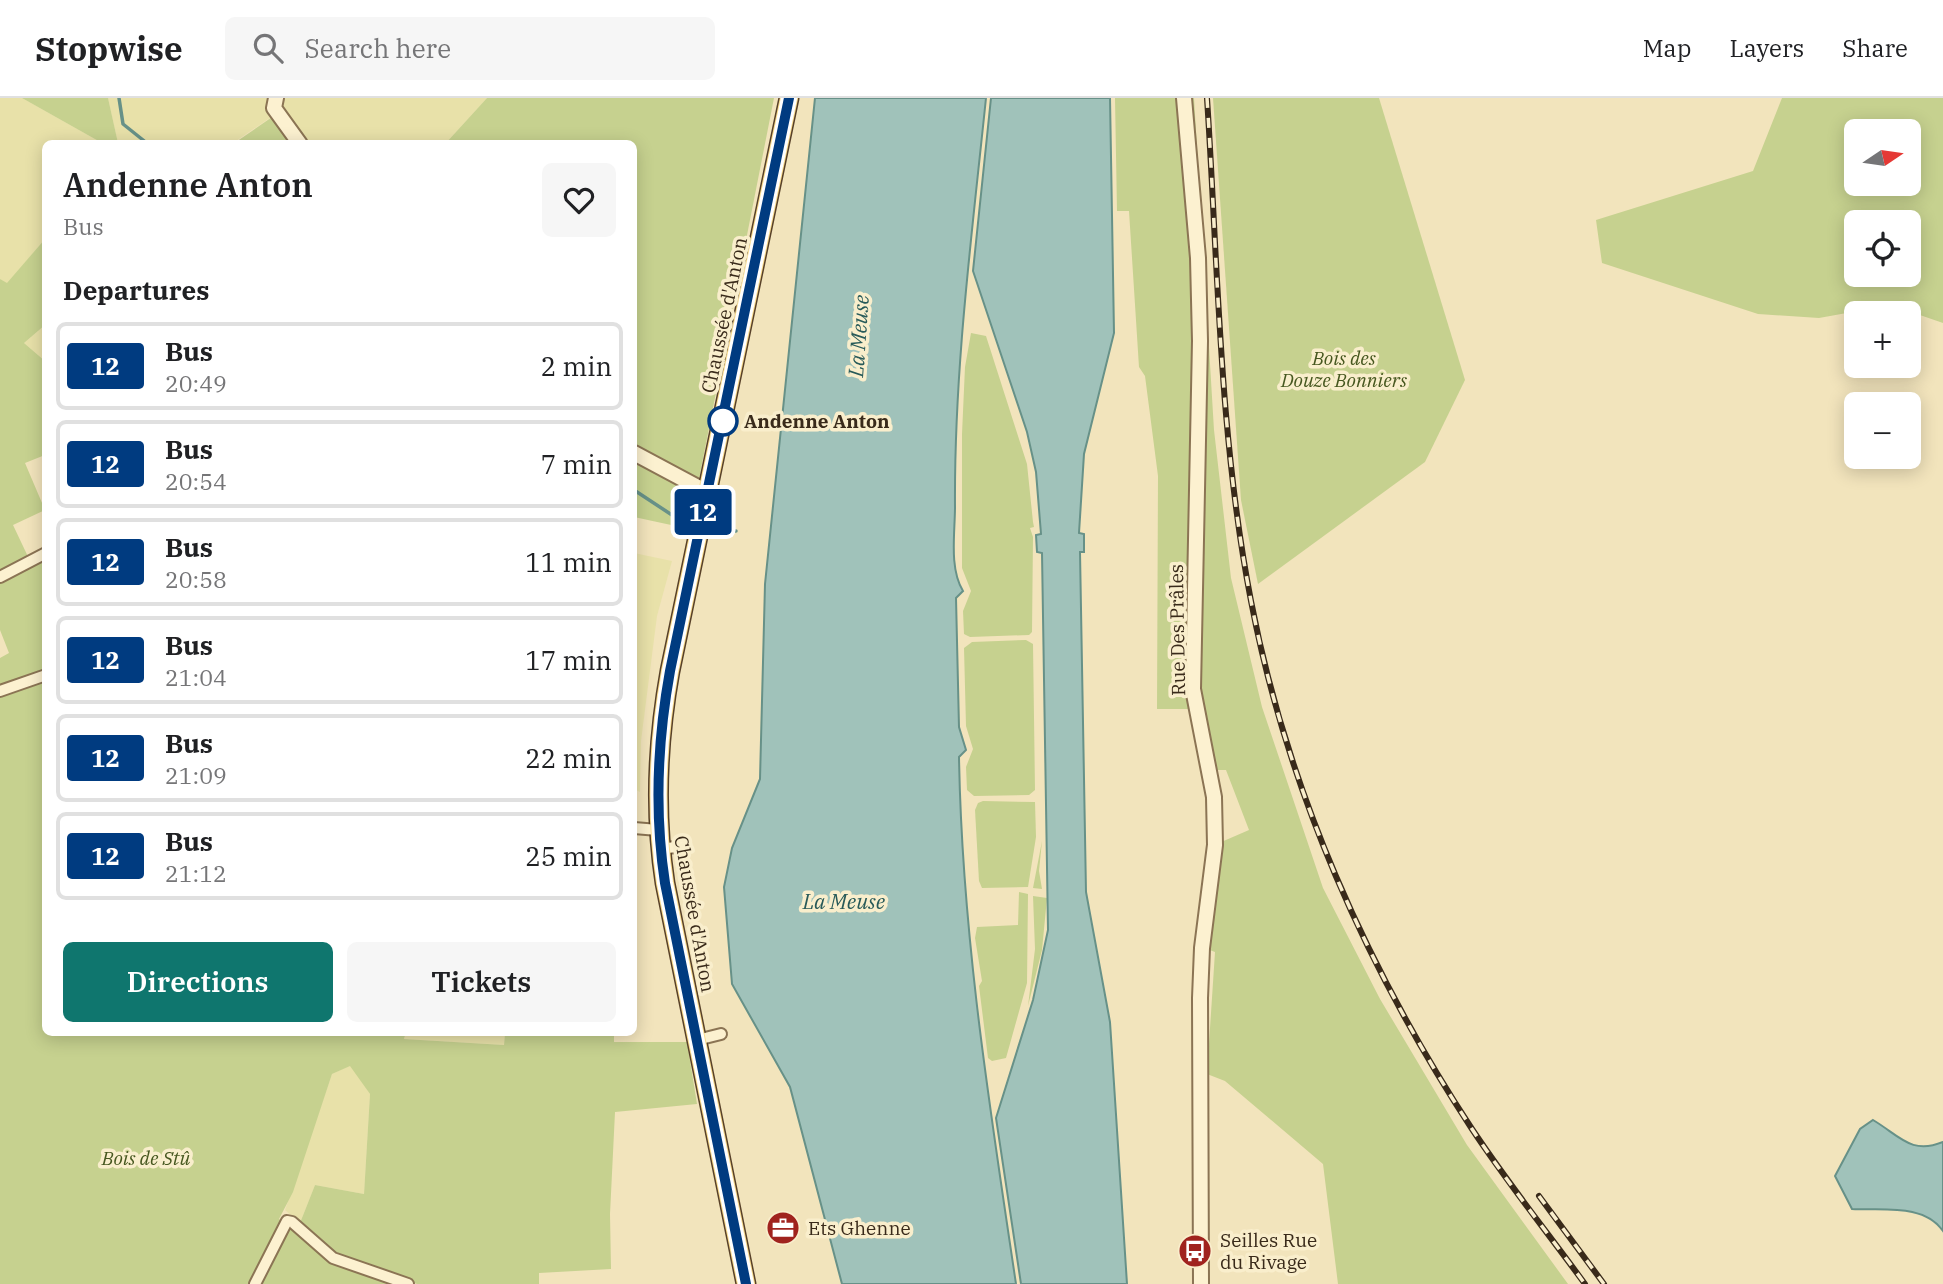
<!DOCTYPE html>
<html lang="en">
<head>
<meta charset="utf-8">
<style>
  :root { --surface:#fff; --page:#f6f6f6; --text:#202124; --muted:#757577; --line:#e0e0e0; --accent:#0f766e }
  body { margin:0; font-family:"IBM Plex Serif",serif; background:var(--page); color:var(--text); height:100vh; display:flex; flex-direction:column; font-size:26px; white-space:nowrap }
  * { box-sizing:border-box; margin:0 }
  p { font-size:23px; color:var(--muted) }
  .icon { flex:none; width:38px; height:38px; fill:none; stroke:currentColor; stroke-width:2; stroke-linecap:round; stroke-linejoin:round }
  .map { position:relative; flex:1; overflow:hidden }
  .sheet { position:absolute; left:42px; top:42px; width:595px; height:896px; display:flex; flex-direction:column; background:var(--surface); border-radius:10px; box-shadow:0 4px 18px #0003 }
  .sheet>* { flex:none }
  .badge { padding:0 14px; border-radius:5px; font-size:24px; line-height:46px }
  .needle { width:46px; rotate:77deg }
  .controls { position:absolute; left:1844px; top:21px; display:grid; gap:14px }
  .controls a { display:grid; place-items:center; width:77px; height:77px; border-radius:10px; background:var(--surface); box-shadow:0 4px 18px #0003; font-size:35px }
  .map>.badge { position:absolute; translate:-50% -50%; box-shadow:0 0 0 4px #fff }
  h2 { padding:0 21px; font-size:26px; line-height:63px }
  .round { display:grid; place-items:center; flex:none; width:74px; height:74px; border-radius:10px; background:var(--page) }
  .summary { display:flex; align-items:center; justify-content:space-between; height:119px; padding:0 21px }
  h1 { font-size:33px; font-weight:600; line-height:52px }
  .primary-button { display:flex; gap:14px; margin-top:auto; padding:14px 21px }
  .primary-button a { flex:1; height:80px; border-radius:10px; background:var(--accent); color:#fff; font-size:28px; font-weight:600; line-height:80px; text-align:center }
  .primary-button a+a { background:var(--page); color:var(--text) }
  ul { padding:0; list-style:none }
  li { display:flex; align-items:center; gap:21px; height:88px; margin:0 14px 10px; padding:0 7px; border:4px solid var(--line); border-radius:10px }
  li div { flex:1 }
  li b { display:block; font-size:26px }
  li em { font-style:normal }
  li .badge { min-width:77px; font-weight:700; text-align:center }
  header { display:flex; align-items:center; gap:42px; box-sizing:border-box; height:98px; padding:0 35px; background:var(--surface); border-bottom:2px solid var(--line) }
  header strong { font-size:33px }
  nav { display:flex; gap:38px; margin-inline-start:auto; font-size:24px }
  .search { width:490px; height:63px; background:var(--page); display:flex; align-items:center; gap:18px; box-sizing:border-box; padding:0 24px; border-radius:10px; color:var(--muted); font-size:26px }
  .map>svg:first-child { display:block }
</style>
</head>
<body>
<header>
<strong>Stopwise</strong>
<div class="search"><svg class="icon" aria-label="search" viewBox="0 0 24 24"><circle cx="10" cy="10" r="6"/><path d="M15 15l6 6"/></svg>Search here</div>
<nav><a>Map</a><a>Layers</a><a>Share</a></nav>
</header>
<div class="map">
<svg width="1943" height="1186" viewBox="0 0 1943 1186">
  <rect width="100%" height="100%" fill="#f2e4bc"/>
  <g fill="#e8e1a9">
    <path d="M0,0H22L102,45L46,46L45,141L7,186L0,181Z"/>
    <path d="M108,0H487L445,46L300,45L277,15L233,45H118Z"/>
    <path d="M45,227V263L24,245Z"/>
    <path d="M634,455L672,463L657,518L641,643L640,694L634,691Z"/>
    <path d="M406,935H505L504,947L404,941Z"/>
    <path d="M351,967L370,996L364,1096L315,1087L300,1125L285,1112L332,976Z"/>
  </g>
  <g fill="#c6d18f" fill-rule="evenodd">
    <path d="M22,0H108L118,45H102Z"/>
    <path d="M487,0H774L699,381L634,352V46H445Z"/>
    <path d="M1115,0H1194L1214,332L1231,480L1262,609L1323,790L1380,901L1467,1047L1568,1186H1338L1323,1066L1225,983L1207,976L1215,854L1207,851L1219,745L1249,732L1226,672H1209L1197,611H1157L1158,378L1145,278L1139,269L1129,113H1117Z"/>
    <path d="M1213,0H1379L1465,282L1425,364L1258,486L1241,402Z"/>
    <path d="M1782,0H1943V225L1891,207L1819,220L1758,216L1602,165L1596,122L1753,73ZM1857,33H1909V86H1857ZM1857,124H1909V177H1857Z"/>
    <path d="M278,15L300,46H233Z"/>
    <path d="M45,141V227L24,245L45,263V357L25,365L45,412L13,427L31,465L45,460L46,934H406L404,941L504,947L505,935L614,934V944H687L697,1006L615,1014L610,1116L611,1171L539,1175V1186H417L329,1153L300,1125L315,1087L364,1096L370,996L350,968L332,976L293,1094L279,1121L323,1158L394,1186H0V560L9,555L0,532V181L7,185Z"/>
    <path d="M971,235L986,238L1027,366L1033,424L1034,429L1030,430L1033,439L1032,534L1029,537L970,539L964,536L963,513L971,493L962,470V336L965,269Z"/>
    <path d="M634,355L698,391L699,433L634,419Z"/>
    <path d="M1026,542L1033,546L1035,692L1029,697L974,698L967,692L966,669L973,651L966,628L964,550L972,544Z"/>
    <path d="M983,703L1035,704L1036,739L1028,789L982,790L979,783L975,712L978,705Z"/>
    <path d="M1042,743L1039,773L1042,791L1033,790Z"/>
    <path d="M1019,794L1028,796L1027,885L1006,960L992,963L988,960L979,888L982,883L975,840L977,829L1018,827Z"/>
    <path d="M1033,798L1047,800L1042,852L1028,908L1035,851Z"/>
  </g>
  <g fill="#a0c2ba" stroke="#679188" stroke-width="2">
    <path d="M815,0H986C972,136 954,272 955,409C955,435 949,470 963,493L956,500L959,629L966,652L959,659C962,837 990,1011 1016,1186H842L790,989L732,886L724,789L732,750L760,681L765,486Z"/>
    <path d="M991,0H1110L1114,235L1084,356L1079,435L1084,436V454H1080L1086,794L1110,924L1127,1186H1021L996,1020L1033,902L1048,832L1042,455L1037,454L1036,437L1041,436L1036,374L1027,334L973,173Z"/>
    <path d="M1873,1022C1900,1038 1911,1057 1943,1044V1133C1924,1105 1882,1113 1852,1111L1835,1078L1860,1031Z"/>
  </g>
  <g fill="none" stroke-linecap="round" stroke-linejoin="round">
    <g stroke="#679188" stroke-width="3.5">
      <path d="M119,0L123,26L148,46"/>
      <path d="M634,392L675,419"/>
      <path d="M713,433H736"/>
    </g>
    <defs>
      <g id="minor">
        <path d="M0,479L46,455"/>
        <path d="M0,593L46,577"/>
        <path d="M634,730L658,732"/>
        <path d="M660,751L683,748"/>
        <path d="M697,942L721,936"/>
        <path d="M255,1186L287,1123L292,1124L333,1160L408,1186"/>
      </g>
      <g id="tertiary">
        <path d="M276,0L274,10L300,46"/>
        <path d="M1184,0L1198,160L1200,243L1193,591L1214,699L1215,747L1202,850L1200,900L1201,1186"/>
        <path d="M634,355L707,394"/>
      </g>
      <path id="primary" d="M746,1186L665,785C654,713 657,645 670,573L789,0"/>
    </defs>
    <use href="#minor" stroke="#8b7454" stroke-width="14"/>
    <use href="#tertiary" stroke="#8b7454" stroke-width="18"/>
    <use href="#primary" stroke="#584129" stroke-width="21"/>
    <use href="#minor" stroke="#fcf1d0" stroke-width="10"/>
    <use href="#tertiary" stroke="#fcf1d0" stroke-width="14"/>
    <use href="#primary" stroke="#fadd8f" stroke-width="18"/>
    <defs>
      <g id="rail">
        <path d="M1207,0C1218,167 1219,338 1251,503C1287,691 1367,871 1472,1031C1507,1084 1547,1134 1585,1186"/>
        <path d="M1539,1098L1604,1186"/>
      </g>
    </defs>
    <use href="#rail" stroke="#392a1a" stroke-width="6"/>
    <use href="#rail" stroke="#f9eecc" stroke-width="3.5" stroke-dasharray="10" stroke-linecap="butt"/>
  </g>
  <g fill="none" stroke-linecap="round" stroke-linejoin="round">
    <defs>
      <path id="line" d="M746,1186L665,785C654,713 657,645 670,573L789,0"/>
    </defs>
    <use href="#line" stroke="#fff" stroke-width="16"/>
    <use href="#line" stroke="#003b80" stroke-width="10"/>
  </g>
  <defs>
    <symbol id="office-disc" viewBox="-11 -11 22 22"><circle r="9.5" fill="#a0231e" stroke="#f9eecc"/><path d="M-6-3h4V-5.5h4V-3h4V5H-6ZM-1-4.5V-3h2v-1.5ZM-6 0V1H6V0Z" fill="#fff"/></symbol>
    <symbol id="bus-disc" viewBox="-11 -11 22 22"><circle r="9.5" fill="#a0231e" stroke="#f9eecc"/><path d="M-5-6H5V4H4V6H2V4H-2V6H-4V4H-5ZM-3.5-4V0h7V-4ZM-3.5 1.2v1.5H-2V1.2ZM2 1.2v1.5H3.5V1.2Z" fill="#fff"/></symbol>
  </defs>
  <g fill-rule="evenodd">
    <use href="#office-disc" x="764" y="1111" width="38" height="38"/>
    <use href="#bus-disc" x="1176" y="1134" width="38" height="38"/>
  </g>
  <circle fill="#fff" stroke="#003b80" stroke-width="3.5" cx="723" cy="323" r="14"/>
  <g text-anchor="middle" stroke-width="7" stroke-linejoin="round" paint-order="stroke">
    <g font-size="19" fill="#392a1a" stroke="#f9eecc">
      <text transform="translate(724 217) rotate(-78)" y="7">Chaussée d'Anton</text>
      <text transform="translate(1177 532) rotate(-91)" y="7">Rue Des Prâles</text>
      <text transform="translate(695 816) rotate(80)" y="7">Chaussée d'Anton</text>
    </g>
    <g font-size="19" font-style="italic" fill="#46571f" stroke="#f9eecc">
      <text x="1344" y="267">Bois des<tspan x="1344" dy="22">Douze Bonniers</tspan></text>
      <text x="146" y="1067">Bois de Stû</text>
    </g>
    <g font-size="19" font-weight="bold" fill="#392a1a" stroke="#f9eecc" text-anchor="start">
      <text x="744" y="330">Andenne Anton</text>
    </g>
    <g font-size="19" fill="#392a1a" stroke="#f9eecc" text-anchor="start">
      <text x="808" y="1137">Ets Ghenne</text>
      <text x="1220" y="1149">Seilles Rue<tspan x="1220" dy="22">du Rivage</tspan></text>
    </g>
    <g font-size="21" font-style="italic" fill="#285a59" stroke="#f9eecc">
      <text transform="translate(859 238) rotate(-86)" y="7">La Meuse</text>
      <text x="844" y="811">La Meuse</text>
    </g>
  </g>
</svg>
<div class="controls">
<a><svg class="needle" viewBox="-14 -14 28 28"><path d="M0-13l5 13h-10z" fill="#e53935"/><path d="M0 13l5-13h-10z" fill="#757577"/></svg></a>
<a><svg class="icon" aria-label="locate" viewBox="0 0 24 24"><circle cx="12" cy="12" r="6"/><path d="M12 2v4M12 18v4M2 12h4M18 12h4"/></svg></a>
<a>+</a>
<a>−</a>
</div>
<b class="badge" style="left:703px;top:414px;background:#003b80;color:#fff">12</b>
<section class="sheet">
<div class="summary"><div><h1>Andenne Anton</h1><p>Bus</p></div><a class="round"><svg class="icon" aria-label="heart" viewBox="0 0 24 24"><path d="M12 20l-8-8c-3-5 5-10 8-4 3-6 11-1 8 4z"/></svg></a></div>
<h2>Departures</h2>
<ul>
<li><span class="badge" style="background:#003b80;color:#fff">12</span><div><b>Bus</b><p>20:49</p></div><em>2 min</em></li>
<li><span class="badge" style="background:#003b80;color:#fff">12</span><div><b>Bus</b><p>20:54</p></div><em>7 min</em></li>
<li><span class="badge" style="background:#003b80;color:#fff">12</span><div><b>Bus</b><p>20:58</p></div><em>11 min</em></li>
<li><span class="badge" style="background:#003b80;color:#fff">12</span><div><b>Bus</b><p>21:04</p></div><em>17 min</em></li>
<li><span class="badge" style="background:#003b80;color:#fff">12</span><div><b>Bus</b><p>21:09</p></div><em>22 min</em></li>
<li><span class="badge" style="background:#003b80;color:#fff">12</span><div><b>Bus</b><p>21:12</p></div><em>25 min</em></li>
</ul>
<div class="primary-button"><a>Directions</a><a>Tickets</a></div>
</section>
</div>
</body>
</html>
